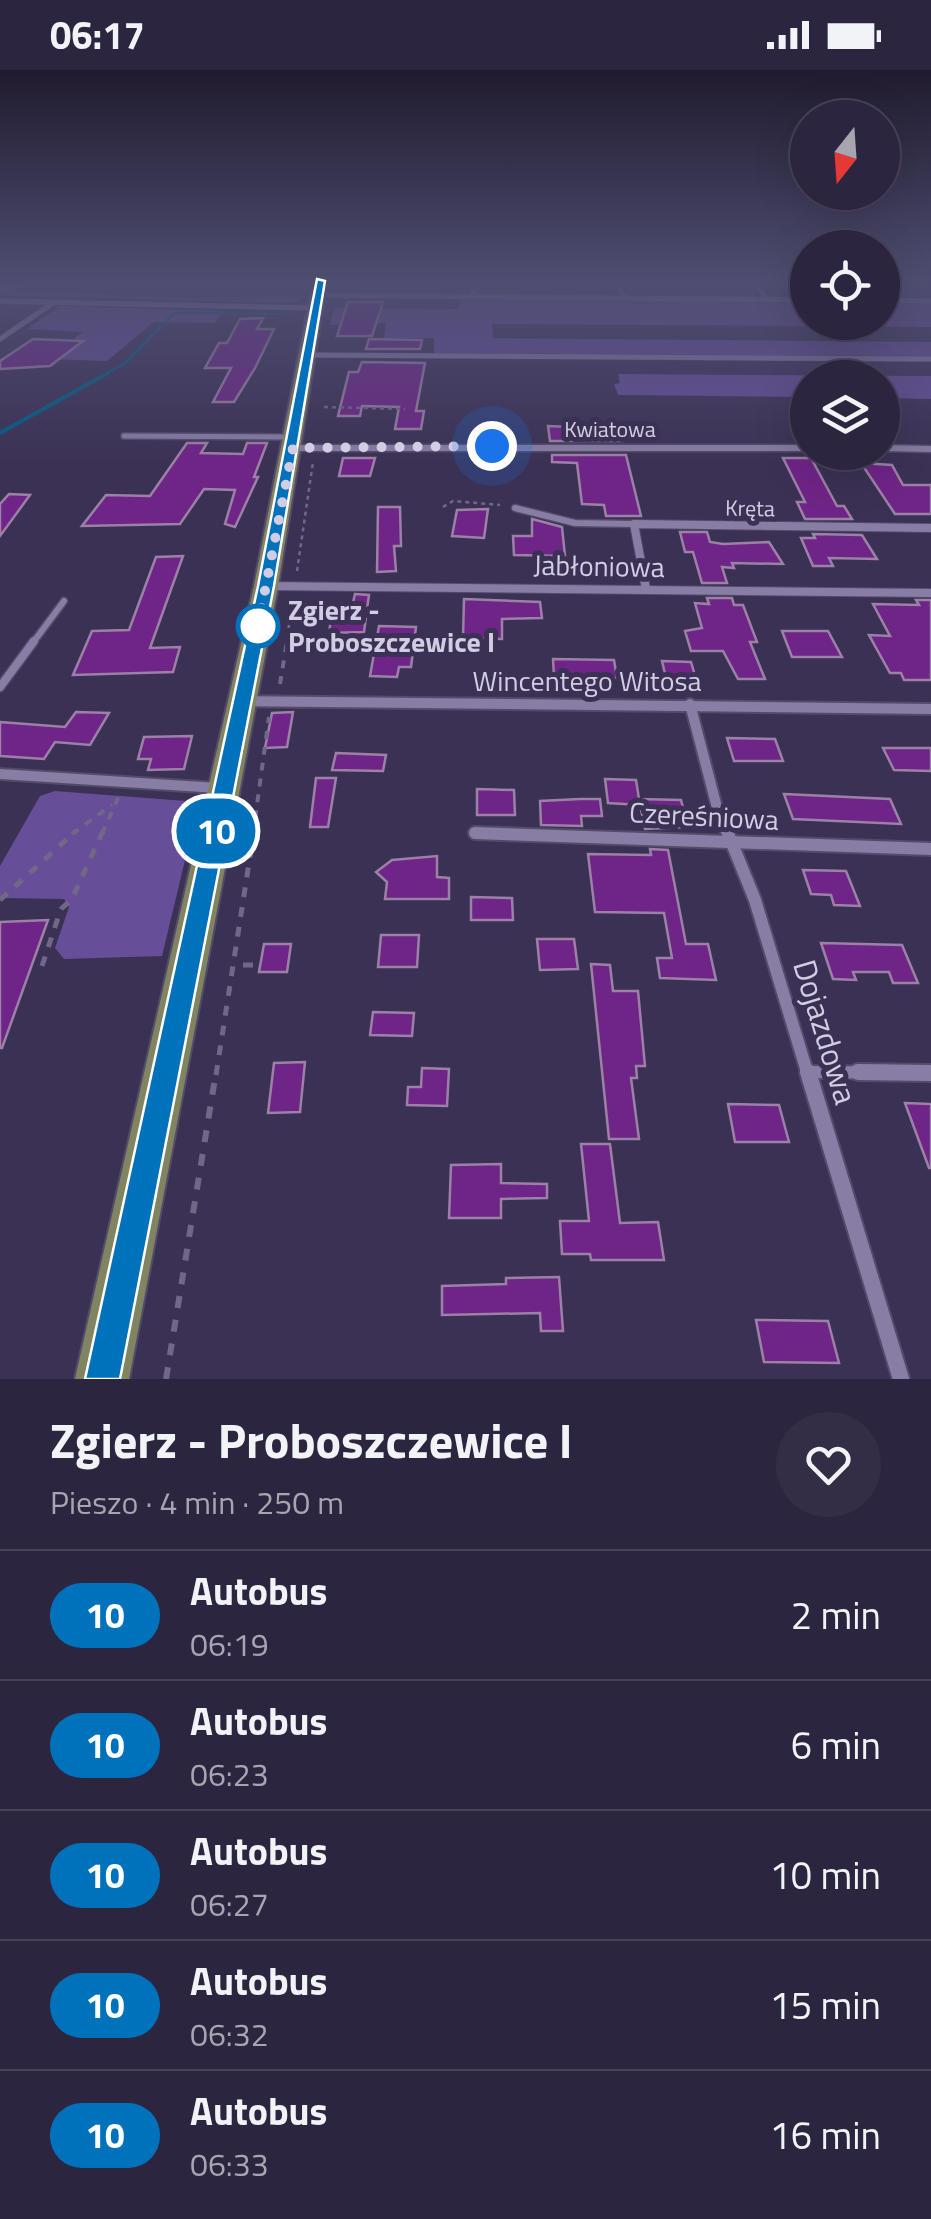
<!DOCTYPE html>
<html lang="pl">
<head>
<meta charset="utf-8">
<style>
  :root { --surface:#2c253f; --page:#342d46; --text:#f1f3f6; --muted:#a6a5b0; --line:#484259 }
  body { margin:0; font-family:"Titillium Web",sans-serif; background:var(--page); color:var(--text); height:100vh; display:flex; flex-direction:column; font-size:38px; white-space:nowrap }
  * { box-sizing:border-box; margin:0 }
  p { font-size:32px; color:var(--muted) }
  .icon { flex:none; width:55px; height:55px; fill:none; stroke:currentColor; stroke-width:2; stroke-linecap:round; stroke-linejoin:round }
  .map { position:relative; height:1309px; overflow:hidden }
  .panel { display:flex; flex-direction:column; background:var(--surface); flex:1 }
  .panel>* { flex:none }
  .badge { padding:0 20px; border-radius:32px; font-size:35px; line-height:65px }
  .needle { width:65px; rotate:197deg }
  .fabs { position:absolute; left:790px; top:30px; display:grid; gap:20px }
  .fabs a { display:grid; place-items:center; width:110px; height:110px; border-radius:50%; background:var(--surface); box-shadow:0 10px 40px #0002,0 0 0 2px var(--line); font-size:50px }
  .you { position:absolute; width:50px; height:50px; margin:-25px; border:8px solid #fff; border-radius:50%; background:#1a73e8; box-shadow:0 0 0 15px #1a73e833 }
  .map>.badge { position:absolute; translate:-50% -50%; box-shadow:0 0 0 5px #fff }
  .round { display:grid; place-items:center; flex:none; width:105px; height:105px; border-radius:52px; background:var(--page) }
  .overview { display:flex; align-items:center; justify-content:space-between; height:170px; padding:0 50px }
  h1 { font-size:48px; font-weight:700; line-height:75px }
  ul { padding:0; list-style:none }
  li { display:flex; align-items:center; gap:30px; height:130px; padding:0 50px; border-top:2px solid var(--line) }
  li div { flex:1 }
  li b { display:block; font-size:38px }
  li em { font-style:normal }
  li .badge { min-width:110px; font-weight:700; text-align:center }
  .status { display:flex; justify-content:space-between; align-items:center; height:70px; padding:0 50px; background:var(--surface); direction:ltr }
  .status svg { height:28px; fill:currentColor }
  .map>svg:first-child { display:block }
</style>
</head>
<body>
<div class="status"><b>06:17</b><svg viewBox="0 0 49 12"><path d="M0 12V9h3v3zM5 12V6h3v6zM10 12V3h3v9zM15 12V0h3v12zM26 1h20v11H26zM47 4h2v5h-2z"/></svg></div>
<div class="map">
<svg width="931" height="1309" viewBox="0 0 931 1309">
  <rect width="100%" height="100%" fill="#3b3154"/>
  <g fill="#664e98">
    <path d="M0,220L187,228L304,225L299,232L273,233L0,225Z"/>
    <path d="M460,227L807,231L808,252H882L883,232H931V257L492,254L493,268L931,272V287L434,283V268H384L386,253L330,255L334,238L459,239Z"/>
    <path d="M60,236L223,241L214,253L154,252L107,291L46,289L83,262L27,259Z"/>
    <path d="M618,304L931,306V329L883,328L882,308H808L807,327L618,325L614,314L620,313Z"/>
    <path d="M55,721L199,732L162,886L64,889L55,878L69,837L64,829L0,828V796L40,726Z"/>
  </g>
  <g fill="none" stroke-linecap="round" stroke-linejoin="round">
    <path stroke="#005d86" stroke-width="2.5" d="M103,305L124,294L174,243L286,244"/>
    <path stroke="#005d86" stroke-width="4" d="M0,363L108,303"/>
  </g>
  <g fill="#6f2487" stroke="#9b81a5" stroke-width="2.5">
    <path d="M348,232H383L372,266H337Z"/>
    <path d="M263,248L257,259H274L255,298L234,332H213L231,298H205L219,273H227L240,249Z"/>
    <path d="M33,269L83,271L50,296L0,299V291Z"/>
    <path d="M369,269L422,270L420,279H366Z"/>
    <path d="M362,292L425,293L416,341H424L421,359H395L399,337L362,336L360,346H338L349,302H358Z"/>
    <path d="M548,356L619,359L622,371H550Z"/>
    <path d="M187,373H207L201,383L243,384L247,373H267L254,407H258L235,457L225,454L235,420L204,419L180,454L82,456L106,425L150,426Z"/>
    <path d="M552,385H626L641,446H606L604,435L582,434L577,393L552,392Z"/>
    <path d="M343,388H375L370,406H339Z"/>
    <path d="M783,388H811L837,436H844L852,449H805L797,432H805Z"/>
    <path d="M861,393L892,395L903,415H931V444H895Z"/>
    <path d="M9,424L30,425L0,466V434Z"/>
    <path d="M378,437H400L401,476H394L396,501L377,502Z"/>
    <path d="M488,439L484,468L452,466L457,440Z"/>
    <path d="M532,449L562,457L565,486L514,485L513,466H532Z"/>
    <path d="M680,462H707L710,472L723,474L769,472L783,494L732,493L734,498L722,497L727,513H702L693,482H685Z"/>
    <path d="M813,464L862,465L877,489L829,488L833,496H813L801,468H815Z"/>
    <path d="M183,486L150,578L180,577L173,602L73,605L92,561L129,560L156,487Z"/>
    <path d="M355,524L369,525L364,562L329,563L333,534L352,537Z"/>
    <path d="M707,528H732L734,535H743L757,572H750L765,609H738L723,581H691L685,561L702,558L695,533L709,534Z"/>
    <path d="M464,529L540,532L542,548L502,549V569L463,568Z"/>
    <path d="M916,530H931V610H904L901,603H890L869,565L890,566L873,534L919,535Z"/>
    <path d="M379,556L416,557L411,597H399L397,607L370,606Z"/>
    <path d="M782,561H828L842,587H792Z"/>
    <path d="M553,589L614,590L617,608L554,607Z"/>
    <path d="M662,591L691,592L696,609L666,608Z"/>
    <path d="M76,642L109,643L90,675L55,672L44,689L0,686V652L65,657Z"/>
    <path d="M293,642L287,677L265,678L272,643Z"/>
    <path d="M192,666L184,699L148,700L151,689H138L144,667Z"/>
    <path d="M727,668L775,669L783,691H734Z"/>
    <path d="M883,678H931V701L894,700Z"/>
    <path d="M336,683L386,685L383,701L332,700Z"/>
    <path d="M316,708H336L328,757H310Z"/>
    <path d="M605,709L636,710L639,729L681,730L688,757L645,759L640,735L608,733Z"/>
    <path d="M477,719L514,720L515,745H477Z"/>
    <path d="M784,724L890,729L901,754L793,749Z"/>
    <path d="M580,729H600L602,746H581L582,756L541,755L540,731Z"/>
    <path d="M650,779L668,780L686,874H708L716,910L660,908L657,888H672L664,843L595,842L588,784L651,785Z"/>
    <path d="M437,786V807L449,808V829H385L387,812L376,802L392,790Z"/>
    <path d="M803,800L846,801L860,836L834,835L831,825L811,824Z"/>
    <path d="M471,827L512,828L513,850H471Z"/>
    <path d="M48,850L2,978H0V852Z"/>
    <path d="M381,865H419L417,897H378Z"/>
    <path d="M537,869H574L578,899L540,900Z"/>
    <path d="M821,873L902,875L918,913H893L889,902H853L856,910L833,909Z"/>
    <path d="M264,874H291L287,902H259Z"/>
    <path d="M591,894L610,895L613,921H638L645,996H636L637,1008H631L639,1069H609Z"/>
    <path d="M373,942L414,943L412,966L370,965Z"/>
    <path d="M305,992L300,1042L268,1043L274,993Z"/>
    <path d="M422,998L449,999L447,1036L407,1035L408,1017H421Z"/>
    <path d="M905,1033L931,1034V1098H929Z"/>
    <path d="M728,1034L779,1035L789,1072H735Z"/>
    <path d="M581,1074H610L620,1153L658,1152L664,1190H591L590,1184H562L560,1151H589Z"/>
    <path d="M501,1094V1113L547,1114V1128L501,1129V1148H449L451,1095Z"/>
    <path d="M559,1207L563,1261H541L540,1243L442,1245V1216L506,1214V1208Z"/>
    <path d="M756,1250L828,1251L839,1293L764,1292Z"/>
  </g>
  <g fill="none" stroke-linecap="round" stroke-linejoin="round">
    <defs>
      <g id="service-far3">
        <path d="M615,211L625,228"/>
        <path d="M754,211L767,230"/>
      </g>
      <path id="service-far2" d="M124,366L289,367"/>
      <g id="service-far1">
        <path d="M515,438L575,453L634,454"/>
        <path d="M32,574L64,531"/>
      </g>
      <path id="service" d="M0,617L34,571"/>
      <g id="minor-far5">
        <path d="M471,211L475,226"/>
        <path d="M0,219L40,211"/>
        <path d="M318,225L808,230"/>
        <path d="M882,230L931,231"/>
        <path d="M0,231L316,238"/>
        <path d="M0,269L53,233"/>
        <path d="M309,285L931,289"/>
      </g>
      <g id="minor-far4">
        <path d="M293,378H808"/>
        <path d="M882,378L931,379"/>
      </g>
      <g id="minor-far3">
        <path d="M267,516L931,523"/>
        <path d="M646,519L634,454L931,458"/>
      </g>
      <g id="minor-far2">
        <path d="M243,631L931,639"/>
        <path d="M690,634L720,749L729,764"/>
        <path d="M0,704L218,718"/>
        <path d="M475,763L502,764"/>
      </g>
      <g id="minor-far1">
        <path d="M727,761L755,830L808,1005"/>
        <path d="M475,763L931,779"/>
        <path d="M809,1002L931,1003"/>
      </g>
      <g id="minor">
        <path d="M808,1002L901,1309"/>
        <path d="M858,1002L931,1003"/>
      </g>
      <path id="primary" d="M313,211H327L278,516L129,1309H75L254,516Z"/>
    </defs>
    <use href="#service-far3" stroke="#544b68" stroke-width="5"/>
    <use href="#service-far2" stroke="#544b68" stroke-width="8"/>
    <use href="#service-far1" stroke="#544b68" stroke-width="9"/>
    <use href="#service" stroke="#544b68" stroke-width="11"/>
    <use href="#minor-far5" stroke="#544b68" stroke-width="6"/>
    <use href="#minor-far4" stroke="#544b68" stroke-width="9"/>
    <use href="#minor-far3" stroke="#544b68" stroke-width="10"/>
    <use href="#minor-far2" stroke="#544b68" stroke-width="14"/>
    <use href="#minor-far1" stroke="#544b68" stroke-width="16"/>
    <use href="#minor" stroke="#544b68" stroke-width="20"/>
    <use href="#primary" stroke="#544b68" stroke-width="4"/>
    <g stroke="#716887" stroke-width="2.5" stroke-dasharray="4 4" stroke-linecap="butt">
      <path d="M324,337L405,339"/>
      <path d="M443,437L453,431L500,435"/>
      <path d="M297,501L313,392"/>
      <path d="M286,574L293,530"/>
    </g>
    <g stroke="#716887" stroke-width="4" stroke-dasharray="8 8" stroke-linecap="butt">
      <path d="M280,614L287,571"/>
      <path d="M72,764L112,735"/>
      <path d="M102,764L118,728"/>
      <path d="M253,764L269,647"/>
    </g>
    <g stroke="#716887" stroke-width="5" stroke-dasharray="10 10" stroke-linecap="butt">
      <path d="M0,830L76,761"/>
      <path d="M243,895H260"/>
      <path d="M42,896L61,839L72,829L103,761"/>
      <path d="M216,1005L254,761"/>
    </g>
    <path stroke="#716887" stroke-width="6" stroke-dasharray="12 12" stroke-linecap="butt" d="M166,1309L216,1002"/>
    <use href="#service-far3" stroke="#887da5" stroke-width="4"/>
    <use href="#service-far2" stroke="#887da5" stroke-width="5"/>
    <use href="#service-far1" stroke="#887da5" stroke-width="6"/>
    <use href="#service" stroke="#887da5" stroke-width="8"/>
    <use href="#minor-far5" stroke="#887da5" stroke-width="5"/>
    <use href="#minor-far4" stroke="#887da5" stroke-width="6"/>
    <use href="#minor-far3" stroke="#887da5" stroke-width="8"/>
    <use href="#minor-far2" stroke="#887da5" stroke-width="10"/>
    <use href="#minor-far1" stroke="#887da5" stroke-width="12"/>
    <use href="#minor" stroke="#887da5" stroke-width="16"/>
    <use href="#primary" fill="#818460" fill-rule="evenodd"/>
  </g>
  <linearGradient id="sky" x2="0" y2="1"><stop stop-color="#201b2e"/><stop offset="0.54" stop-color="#4f4e72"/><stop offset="1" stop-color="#4f4e72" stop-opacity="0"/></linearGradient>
  <rect width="931" height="394" fill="url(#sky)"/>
  <path fill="#0072bc" stroke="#fff" stroke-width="2.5" d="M317,209L325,211L274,516L120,1309H85L258,516Z"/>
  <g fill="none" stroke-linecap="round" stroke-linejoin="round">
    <path stroke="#d3cde3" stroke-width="10" stroke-dasharray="0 18" d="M258,556L293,378L492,376"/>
  </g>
  <circle fill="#fff" stroke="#0072bc" stroke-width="5" cx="258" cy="556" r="20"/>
  <g text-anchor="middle" stroke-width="10" stroke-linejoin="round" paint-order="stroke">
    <g font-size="22" fill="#d3cde3" stroke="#3b3154">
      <text x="610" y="367">Kwiatowa</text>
      <text transform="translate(750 438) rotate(1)" y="8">Kręta</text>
    </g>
    <g font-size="28" fill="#d3cde3" stroke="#3b3154">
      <text transform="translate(599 496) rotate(1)" y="10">Jabłoniowa</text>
      <text x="587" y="621">Wincentego Witosa</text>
      <text transform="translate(704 746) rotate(3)" y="10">Czereśniowa</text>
    </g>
    <g font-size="28" font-weight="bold" fill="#d3cde3" stroke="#3b3154" text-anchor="start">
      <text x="288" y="550">Zgierz -<tspan x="288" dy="32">Proboszczewice I</tspan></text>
    </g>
    <g font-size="32" fill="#d3cde3" stroke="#3b3154">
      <text transform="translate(825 962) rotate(73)" y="11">Dojazdowa</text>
    </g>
  </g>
</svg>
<div class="fabs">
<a><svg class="needle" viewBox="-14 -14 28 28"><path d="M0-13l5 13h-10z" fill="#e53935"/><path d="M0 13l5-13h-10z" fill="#a6a5b0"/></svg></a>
<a><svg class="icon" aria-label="locate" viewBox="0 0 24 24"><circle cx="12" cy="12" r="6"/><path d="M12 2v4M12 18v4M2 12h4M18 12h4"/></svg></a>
<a><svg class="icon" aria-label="layers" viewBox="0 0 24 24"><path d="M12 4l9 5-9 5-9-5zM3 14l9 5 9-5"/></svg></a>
</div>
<div class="you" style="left:492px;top:376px"></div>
<b class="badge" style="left:216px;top:761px;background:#0072bc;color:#fff">10</b>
</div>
<section class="panel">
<div class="overview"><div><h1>Zgierz - Proboszczewice I</h1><p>Pieszo · 4 min · 250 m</p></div><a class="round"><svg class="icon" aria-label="heart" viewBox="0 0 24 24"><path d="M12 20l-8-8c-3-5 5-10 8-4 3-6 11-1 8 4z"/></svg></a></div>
<ul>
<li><span class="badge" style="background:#0072bc;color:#fff">10</span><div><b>Autobus</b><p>06:19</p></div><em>2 min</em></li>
<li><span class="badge" style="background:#0072bc;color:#fff">10</span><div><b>Autobus</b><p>06:23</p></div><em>6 min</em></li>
<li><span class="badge" style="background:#0072bc;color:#fff">10</span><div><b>Autobus</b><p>06:27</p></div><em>10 min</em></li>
<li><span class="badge" style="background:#0072bc;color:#fff">10</span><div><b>Autobus</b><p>06:32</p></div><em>15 min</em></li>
<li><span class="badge" style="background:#0072bc;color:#fff">10</span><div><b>Autobus</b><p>06:33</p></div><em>16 min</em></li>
</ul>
</section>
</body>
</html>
